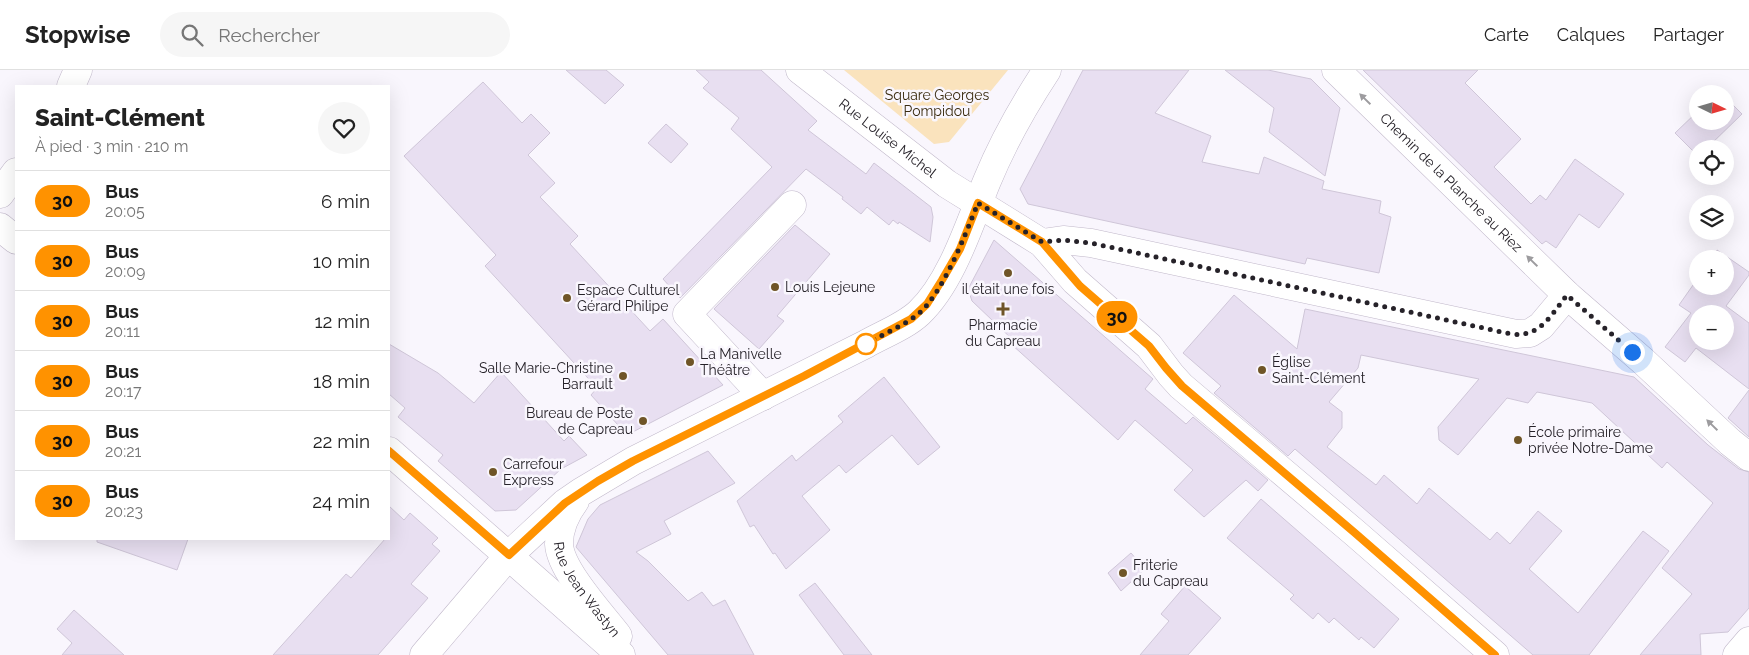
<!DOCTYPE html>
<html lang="fr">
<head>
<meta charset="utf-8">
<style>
  :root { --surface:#fff; --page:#f6f6f6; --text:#222; --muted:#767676; --line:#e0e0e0 }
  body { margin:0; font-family:Raleway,sans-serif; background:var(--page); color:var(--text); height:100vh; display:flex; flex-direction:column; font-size:19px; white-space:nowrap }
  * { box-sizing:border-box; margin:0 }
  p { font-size:16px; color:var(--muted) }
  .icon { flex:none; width:28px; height:28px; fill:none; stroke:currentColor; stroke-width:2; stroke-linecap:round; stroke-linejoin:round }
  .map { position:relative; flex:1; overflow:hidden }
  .sheet { position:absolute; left:15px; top:15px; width:375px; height:455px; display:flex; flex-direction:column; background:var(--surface); border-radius:0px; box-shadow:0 5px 20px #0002 }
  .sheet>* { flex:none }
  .badge { padding:0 10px; border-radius:16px; font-size:18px; line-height:32px }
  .needle { width:32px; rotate:95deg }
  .tools { position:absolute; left:1689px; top:15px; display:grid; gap:10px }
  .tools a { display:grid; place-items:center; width:45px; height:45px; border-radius:50%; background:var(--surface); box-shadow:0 5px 20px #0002; font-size:25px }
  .you { position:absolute; width:25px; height:25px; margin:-12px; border:4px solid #fff; border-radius:50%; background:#1a73e8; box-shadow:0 0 0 8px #1a73e833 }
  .map>.badge { position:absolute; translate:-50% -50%; box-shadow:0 0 0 2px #fff }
  .round { display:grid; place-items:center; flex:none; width:52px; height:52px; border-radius:26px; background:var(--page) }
  .overview { display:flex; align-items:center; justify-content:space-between; height:85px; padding:0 20px }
  h1 { font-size:24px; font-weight:800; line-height:38px }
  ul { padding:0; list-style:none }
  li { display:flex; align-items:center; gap:15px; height:60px; padding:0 20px; border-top:1px solid var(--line) }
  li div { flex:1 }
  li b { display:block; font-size:19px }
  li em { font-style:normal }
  li .badge { min-width:55px; font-weight:700; text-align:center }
  header { display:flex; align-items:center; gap:30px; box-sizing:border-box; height:70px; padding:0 25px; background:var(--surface); border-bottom:1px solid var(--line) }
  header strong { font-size:24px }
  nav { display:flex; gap:28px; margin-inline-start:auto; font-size:18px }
  .search { width:350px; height:45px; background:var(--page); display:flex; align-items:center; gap:12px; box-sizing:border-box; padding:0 18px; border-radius:28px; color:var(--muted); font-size:19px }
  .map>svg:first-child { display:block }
</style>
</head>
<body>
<header>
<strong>Stopwise</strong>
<div class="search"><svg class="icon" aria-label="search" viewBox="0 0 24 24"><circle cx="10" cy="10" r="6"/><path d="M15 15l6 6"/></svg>Rechercher</div>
<nav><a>Carte</a><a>Calques</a><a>Partager</a></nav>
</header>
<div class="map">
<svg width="1749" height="585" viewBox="0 0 1749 585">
  <rect width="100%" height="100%" fill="#f9f6fd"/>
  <path fill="#fae3bd" d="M844,0H1008L949,72L934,74Z"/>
  <g fill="#e8dff1" stroke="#cfc6d8" fill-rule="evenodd">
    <path d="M566,0H606L624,15L605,34Z"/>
    <path d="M696,0H761L817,51L808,60L866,104L874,93L931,137L933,147L930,172L899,152L898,154L893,150L889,155L867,137L861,144L842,129L843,127L806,99L680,228L663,209L772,97L731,59L739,48L703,18L709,12Z"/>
    <path d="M1083,0H1189L1155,43L1211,66L1202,92L1259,104L1264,87L1324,111L1322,119L1381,131L1379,143L1391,147L1379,203L1307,188L1305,194L1028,134L1020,119Z"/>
    <path d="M1225,0H1268L1311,9L1340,38L1325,106L1269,62L1274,38Z"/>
    <path d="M1363,0H1478L1465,13L1521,69L1494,97L1531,134L1540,125L1546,130L1575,89L1624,124L1599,158L1579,144L1556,178L1546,171L1542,174Z"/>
    <path d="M483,12L522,53L531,44L550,63L528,85L555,113L540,127L578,166L570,174L650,261L663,249L723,315L627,365L591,325L597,318L485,196L496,185L404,86Z"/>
    <path d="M1725,27L1742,44L1708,77L1706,75L1703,79H1698L1697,85L1675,63L1698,41V51H1725Z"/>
    <path d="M666,54L688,74L671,93L648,73Z"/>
    <path d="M795,155L830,184L777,246L784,251L759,279L714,239Z"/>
    <path d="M994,170L1153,309L1145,319L1186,354L1193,347L1268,410L1258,421L1246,410L1204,447L1174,420L1193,400L1135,350L1118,370L1011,274L1014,271L972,231L968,219Z"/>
    <path d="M1717,180L1749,202V205L1726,236L1749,253V319L1696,278L1685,292L1665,277L1691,243L1679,235L1698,208V216H1725V189H1711ZM1698,244H1725V271H1698Z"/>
    <path d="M1234,225L1297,279L1305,239L1634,307L1708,375L1739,399L1749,402V538L1728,562L1700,564L1701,585H1640L1692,524L1662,498L1713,433L1667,392L1662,398L1592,333L1537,322L1528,333L1507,328L1458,385L1439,370L1438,357L1479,309L1361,285L1358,298L1329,332L1342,342V358L1327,377L1376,415L1384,405L1417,434L1429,418L1490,470L1497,462L1510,474L1538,441L1562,461L1529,499L1578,543L1643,461L1669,481L1589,585H1533L1295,379L1288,386L1214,323L1221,316L1183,283Z"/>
    <path d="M389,274L438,303L474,333L501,302L564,371L569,366L587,385L561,399L516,440L495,441L438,391L443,385L398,347L405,338L389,324Z"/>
    <path d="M884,307L940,377L918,395L892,365L846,403L839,395L802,426L830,460L786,499L775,483L773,484L754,455L750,457L737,431L792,385L796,391L843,352L838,346Z"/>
    <path d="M1749,320V367L1728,348Z"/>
    <path d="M708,381L735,413L664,451L671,464L636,482L648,491L688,531L702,522L713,536L725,530L754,585H668L576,477L588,449L600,435Z"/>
    <path d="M1261,429L1399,549L1374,578L1361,567L1359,570L1334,548L1329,553L1318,543L1313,549L1290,529L1294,525L1227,468Z"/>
    <path d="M389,436L404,450L410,443L438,468L432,474L440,481L411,514L428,528L378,585H273L346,504L351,508L385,469H389Z"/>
    <path d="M97,469H188L177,500L97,472Z"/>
    <path d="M1131,483L1145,499L1121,521L1108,503Z"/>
    <path d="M815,513L857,566L872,585H844L799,525Z"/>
    <path d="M1185,516L1221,548L1188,585H1140L1169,551L1161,544Z"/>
    <path d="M74,540L124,585H62L72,573L57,559Z"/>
  </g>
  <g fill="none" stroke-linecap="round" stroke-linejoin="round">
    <defs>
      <g id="minor">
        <path id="s1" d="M800,0L947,114L1042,173L1075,211L1149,276L1171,305L1181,316L1355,463L1495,585"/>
        <path id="s2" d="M1336,0L1567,225L1643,291L1730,372L1749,387"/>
        <path d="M71,16L78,0"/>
        <path d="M0,124L16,102"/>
        <path d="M0,157L16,170"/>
        <path d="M1042,173L1063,170L1091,173L1516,264L1530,263L1541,256L1567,225"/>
        <path d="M763,326L687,244L792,135"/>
        <path d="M389,381L621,585"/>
        <path id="s3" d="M575,431C566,443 559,459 559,474C560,500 602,545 618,566"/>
        <path d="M424,585L509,485L565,433L581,422L633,391L866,274C884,264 905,256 919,243C952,212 970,152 987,111C1003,72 1024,35 1047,0"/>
        <path d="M1737,585L1749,571"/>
      </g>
    </defs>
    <use href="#minor" stroke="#c1b8ca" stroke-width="29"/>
    <use href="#minor" stroke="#fff" stroke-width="28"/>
  </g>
  <defs><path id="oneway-solid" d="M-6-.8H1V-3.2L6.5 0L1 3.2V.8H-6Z" transform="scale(1.25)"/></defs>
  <g fill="#9d9c9f">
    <use href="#oneway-solid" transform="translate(1365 29) rotate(-136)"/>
    <use href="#oneway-solid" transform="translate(1532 191) rotate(-136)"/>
    <use href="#oneway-solid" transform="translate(1712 355) rotate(-136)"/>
  </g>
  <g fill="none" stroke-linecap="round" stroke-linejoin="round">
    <defs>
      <path id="line" d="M389,381L509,485L565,433L598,411L633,391L804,306L911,249L927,234L942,210L960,179L978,133L1042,172L1080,216L1149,276L1166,298L1182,316L1355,463L1495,585"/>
    </defs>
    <use href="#line" stroke="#fff" stroke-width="11"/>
    <use href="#line" stroke="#ff9200" stroke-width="8"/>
    <path stroke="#262229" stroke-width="5" stroke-dasharray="0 9" d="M866,274C883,264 901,257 917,245C943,224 965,165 978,133L1042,172L1063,170L1091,173L1511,264C1540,268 1551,245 1567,225L1632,282"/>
  </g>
  <g fill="#6f5527" stroke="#f9f6fd" stroke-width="2">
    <circle cx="1008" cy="203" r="5"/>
    <circle cx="775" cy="217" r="5"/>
    <circle cx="567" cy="228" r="5"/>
    <path d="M1000.5 231.5h5v5h5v5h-5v5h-5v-5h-5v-5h5z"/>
    <circle cx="690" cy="292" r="5"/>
    <circle cx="1262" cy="300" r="5"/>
    <circle cx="623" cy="306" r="5"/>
    <circle cx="643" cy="351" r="5"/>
    <circle cx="1518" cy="370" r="5"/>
    <circle cx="493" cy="402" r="5"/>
    <circle cx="1123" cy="503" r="5"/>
  </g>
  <circle fill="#fff" stroke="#ff9200" stroke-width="2.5" cx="866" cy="274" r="10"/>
  <g text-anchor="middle" stroke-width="5" stroke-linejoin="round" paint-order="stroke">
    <g font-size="14" fill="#3a2b0f" stroke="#f9f6fd">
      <text x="937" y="30">Square Georges<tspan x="937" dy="16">Pompidou</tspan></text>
    </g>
    <g font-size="14" fill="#262229" stroke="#f9f6fd">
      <text dy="5" stroke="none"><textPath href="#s1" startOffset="111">Rue Louise Michel</textPath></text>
      <text dy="5" stroke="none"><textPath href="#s2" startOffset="161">Chemin de la Planche au Riez</textPath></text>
      <text dy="5" stroke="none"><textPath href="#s3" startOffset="100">Rue Jean Wastyn</textPath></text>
    </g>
    <g font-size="14" fill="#262229" stroke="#f9f6fd" text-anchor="start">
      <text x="785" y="222">Louis Lejeune</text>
      <text x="1008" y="224" text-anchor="middle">il était une fois</text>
      <text x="577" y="225">Espace Culturel<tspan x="577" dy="16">Gérard Philipe</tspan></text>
      <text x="1003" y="260" text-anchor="middle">Pharmacie<tspan x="1003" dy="16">du Capreau</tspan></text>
      <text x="700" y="289">La Manivelle<tspan x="700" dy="16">Théâtre</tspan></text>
      <text x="1272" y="297">Église<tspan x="1272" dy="16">Saint-Clément</tspan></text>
      <text x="613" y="303" text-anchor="end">Salle Marie-Christine<tspan x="613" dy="16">Barrault</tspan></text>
      <text x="633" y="348" text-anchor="end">Bureau de Poste<tspan x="633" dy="16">de Capreau</tspan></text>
      <text x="1528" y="367">École primaire<tspan x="1528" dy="16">privée Notre-Dame</tspan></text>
      <text x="503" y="399">Carrefour<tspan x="503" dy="16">Express</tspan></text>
      <text x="1133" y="500">Friterie<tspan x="1133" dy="16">du Capreau</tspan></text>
    </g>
  </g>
</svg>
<div class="tools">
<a><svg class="needle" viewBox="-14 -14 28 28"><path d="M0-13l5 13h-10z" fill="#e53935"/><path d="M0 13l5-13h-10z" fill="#767676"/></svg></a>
<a><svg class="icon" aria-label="locate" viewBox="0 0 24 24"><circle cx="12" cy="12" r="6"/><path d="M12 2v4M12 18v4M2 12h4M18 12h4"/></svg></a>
<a><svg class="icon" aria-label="layers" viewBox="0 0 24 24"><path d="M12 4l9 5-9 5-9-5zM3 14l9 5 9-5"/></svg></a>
<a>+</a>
<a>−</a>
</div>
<div class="you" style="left:1632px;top:282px"></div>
<b class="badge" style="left:1117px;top:247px;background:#ff9200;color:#111">30</b>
<section class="sheet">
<div class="overview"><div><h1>Saint-Clément</h1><p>À pied · 3 min · 210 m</p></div><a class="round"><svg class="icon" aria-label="heart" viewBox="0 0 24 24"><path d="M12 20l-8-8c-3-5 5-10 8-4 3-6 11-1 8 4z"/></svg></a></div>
<ul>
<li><span class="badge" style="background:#ff9200;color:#111">30</span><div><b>Bus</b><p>20:05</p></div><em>6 min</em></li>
<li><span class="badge" style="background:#ff9200;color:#111">30</span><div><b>Bus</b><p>20:09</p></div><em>10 min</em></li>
<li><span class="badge" style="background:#ff9200;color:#111">30</span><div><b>Bus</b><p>20:11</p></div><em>12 min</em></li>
<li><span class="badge" style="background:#ff9200;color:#111">30</span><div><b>Bus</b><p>20:17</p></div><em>18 min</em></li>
<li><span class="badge" style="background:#ff9200;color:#111">30</span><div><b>Bus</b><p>20:21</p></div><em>22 min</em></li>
<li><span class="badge" style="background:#ff9200;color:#111">30</span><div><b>Bus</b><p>20:23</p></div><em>24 min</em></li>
</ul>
</section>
</div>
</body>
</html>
